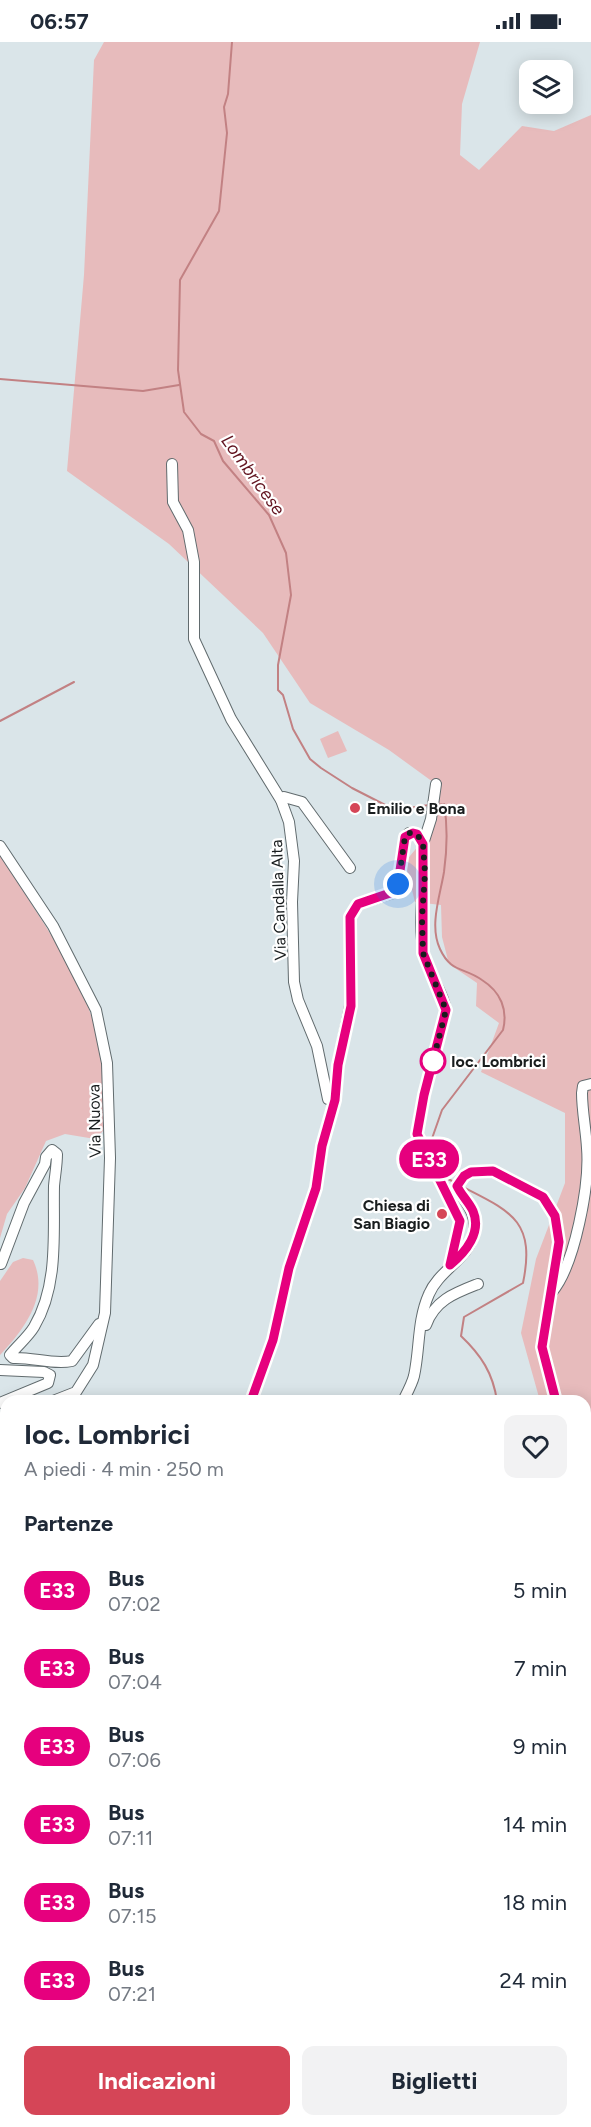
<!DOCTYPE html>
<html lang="it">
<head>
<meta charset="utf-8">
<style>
  :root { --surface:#fff; --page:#f2f2f3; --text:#1f2937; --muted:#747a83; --accent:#d54557 }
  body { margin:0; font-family:Figtree,sans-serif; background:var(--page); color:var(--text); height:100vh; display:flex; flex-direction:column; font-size:22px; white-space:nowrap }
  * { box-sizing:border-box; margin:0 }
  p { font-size:20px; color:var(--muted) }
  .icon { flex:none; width:33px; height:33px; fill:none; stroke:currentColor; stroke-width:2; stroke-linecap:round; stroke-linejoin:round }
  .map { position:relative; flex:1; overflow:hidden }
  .details { position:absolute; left:0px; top:1353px; width:591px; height:732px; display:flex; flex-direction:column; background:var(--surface); border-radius:18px 18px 0 0; box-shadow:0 3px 15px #0003 }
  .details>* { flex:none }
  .badge { padding:0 12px; border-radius:20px; font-size:21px; line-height:39px }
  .tools { position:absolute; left:519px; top:18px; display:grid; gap:12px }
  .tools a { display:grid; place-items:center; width:54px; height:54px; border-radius:12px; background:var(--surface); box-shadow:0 3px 15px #0003; font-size:30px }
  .you { position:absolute; width:30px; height:30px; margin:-15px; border:4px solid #fff; border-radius:50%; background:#1a73e8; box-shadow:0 0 0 9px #1a73e833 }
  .map>.badge { position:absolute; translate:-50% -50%; box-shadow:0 0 0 3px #fff }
  h2 { padding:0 24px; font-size:22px; line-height:54px }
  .round { display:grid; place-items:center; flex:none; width:63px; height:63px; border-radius:12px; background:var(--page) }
  .summary { display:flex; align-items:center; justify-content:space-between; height:102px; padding:0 24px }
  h1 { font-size:28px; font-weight:700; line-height:45px }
  .cta { display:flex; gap:12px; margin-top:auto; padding:12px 24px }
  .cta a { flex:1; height:69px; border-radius:12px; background:var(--accent); color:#fff; font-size:24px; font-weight:700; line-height:69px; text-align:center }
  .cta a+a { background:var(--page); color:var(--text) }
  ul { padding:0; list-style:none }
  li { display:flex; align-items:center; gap:18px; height:78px; padding:0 24px }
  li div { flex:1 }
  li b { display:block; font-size:22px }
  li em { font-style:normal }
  li .badge { min-width:66px; font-weight:700; text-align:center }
  .status { display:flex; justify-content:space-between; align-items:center; height:42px; padding:0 30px; background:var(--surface); direction:ltr }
  .status svg { height:16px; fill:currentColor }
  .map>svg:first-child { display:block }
</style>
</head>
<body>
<div class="status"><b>06:57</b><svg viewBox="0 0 49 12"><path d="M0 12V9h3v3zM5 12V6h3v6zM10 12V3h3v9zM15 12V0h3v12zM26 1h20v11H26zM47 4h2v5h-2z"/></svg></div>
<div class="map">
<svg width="591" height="2085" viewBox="0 0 591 2085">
  <rect width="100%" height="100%" fill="#dae5e9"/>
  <g fill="#e7bbbc">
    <path d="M104,0H480L462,62L460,113L479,128L522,84L554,89L591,73V1422L585,1417V1359H540L521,1291L536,1217L565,1141V1071L481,1030L499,981L476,964L477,941L449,922L442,895L441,863L415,860L405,820L429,791L433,740L389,708L310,661L263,591L169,502L67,429L84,233L94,18Z"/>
    <path d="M338,689L347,709L328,716L320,697Z"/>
    <path d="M0,812C38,876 91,941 102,1016C106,1040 104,1065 103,1089L95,1097L65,1092L46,1099L25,1146L7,1172L0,1196Z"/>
    <path d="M23,1216L33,1218C50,1254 24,1287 0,1313V1239L13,1220Z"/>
    <path d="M591,1676V1752L585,1749V1681Z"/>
    <path d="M0,1698L6,1708V1793L0,1800Z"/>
    <path d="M591,1949V2005L585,2008V1953Z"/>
  </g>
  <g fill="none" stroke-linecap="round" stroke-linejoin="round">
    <g stroke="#c28183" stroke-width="2">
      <path d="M232,0L228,52L224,65L227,91L219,169L180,238L178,328L184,370L201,392L214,399L223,419L269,473L286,511L291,553L278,623V648L283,653L293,687L310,717L321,726L352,746L395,768L429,763"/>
      <path d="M0,337L143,349L179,343"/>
      <path d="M0,679L74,640"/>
      <path d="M437,763L444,762C448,785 447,808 444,830C440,854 429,884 440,907C451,931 464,925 482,938C501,950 508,968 503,988L442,1068L429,1105L446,1136L456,1141"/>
      <path d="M461,1144C510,1169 536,1178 523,1241L464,1275L461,1294C481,1313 493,1331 497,1359"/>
      <path d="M585,1551H591"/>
      <path d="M314,2079L319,2085"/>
    </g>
    <defs>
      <g id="minor">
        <path d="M172,422L173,460L188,488L194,520V597L231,677L281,758L289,780L294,819L292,860L294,940L298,958L317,1004L328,1057L335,1058"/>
        <path d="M281,758L284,755L302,760L350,826"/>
        <path d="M423,802L431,777L436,742"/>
        <path d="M0,804L53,884L96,968L107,1021L110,1116L105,1271L93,1323L76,1350L53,1359"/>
        <path d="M1,1222L24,1161L45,1122L46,1115L52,1108L57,1112C57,1123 55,1133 54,1144C53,1190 59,1243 34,1285C28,1295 17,1304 10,1313L13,1316C33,1315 53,1323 72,1319L99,1282"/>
        <path d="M552,1250C575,1223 590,1141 587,1106C586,1088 582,1069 582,1051L583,1044L591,1042"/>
        <path d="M426,1283C435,1258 455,1251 478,1242"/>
        <path d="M0,1328L44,1330L50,1333L48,1341L0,1361"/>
        <path d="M251,1359L273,1298L289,1226L316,1146L322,1104L335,1058L338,1023L350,964V875L358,862L393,851L398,842L405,795L409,791L417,792L423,802C426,838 417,877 424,912C428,933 443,948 446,968L424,1053L417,1092L460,1179L450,1223"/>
        <path d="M403,1359C407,1351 412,1342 414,1334C420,1307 417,1279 429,1252C439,1228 470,1216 474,1190C477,1170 465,1161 457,1145L464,1134L471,1130L493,1129L543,1155L555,1174L559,1200L542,1305L556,1359"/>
        <path d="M0,1378L6,1376"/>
        <path d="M585,1427L591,1430"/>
        <path d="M585,1469L591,1478"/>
        <path d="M0,1519L6,1517"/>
        <path d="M585,1536L591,1537"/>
        <path d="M585,1574L591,1573"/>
        <path d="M0,2058L6,2057"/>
        <path d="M265,2079L266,2085"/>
        <path d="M0,2083L6,2074"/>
        <path d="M464,2085L465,2079"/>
      </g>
    </defs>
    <use href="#minor" stroke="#616b6e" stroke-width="12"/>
    <use href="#minor" stroke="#fff" stroke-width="10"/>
  </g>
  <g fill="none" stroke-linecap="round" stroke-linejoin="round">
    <defs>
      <path id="line" d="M251,1359L273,1298L289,1226L316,1146L322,1104L335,1058L338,1023L351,964L350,875L358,862L393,850L398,842L405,795L413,791L417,792L423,802V911L446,968L424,1053L417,1092L460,1179L450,1223C466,1210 482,1190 473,1169C469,1160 461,1153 457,1144L464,1134L471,1130L493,1129L543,1155L555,1174L559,1200L542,1305L556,1359"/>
    </defs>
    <use href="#line" stroke="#fff" stroke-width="14"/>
    <use href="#line" stroke="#e6007e" stroke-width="9"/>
    <path stroke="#191d1e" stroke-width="6" stroke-dasharray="0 10.8" d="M398,842L405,795L409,791L417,792L423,802L425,831L422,876L423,911L446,968L433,1019"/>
  </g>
  <g fill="#d54557" stroke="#fff" stroke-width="2">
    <circle cx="355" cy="766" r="6"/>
    <circle cx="442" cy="1172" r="6"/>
  </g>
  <circle fill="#fff" stroke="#e6007e" stroke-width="3" cx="433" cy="1019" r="12"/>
  <g text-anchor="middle" stroke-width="4.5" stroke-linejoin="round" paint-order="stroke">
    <g font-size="16" font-weight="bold" fill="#191d1e" stroke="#fff" text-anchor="start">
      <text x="367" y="772">Emilio e Bona</text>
      <text x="430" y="1169" text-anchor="end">Chiesa di<tspan x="430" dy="18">San Biagio</tspan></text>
    </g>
    <g font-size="16" fill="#191d1e" stroke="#fff">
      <text transform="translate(278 858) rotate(-92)" y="6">Via Candalla Alta</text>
      <text transform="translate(94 1079) rotate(-91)" y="6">Via Nuova</text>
    </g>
    <g font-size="16" font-weight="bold" fill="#191d1e" stroke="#fff" text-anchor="start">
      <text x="451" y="1025">Ioc. Lombrici</text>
    </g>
    <g font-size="18" font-style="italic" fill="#621420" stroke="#fff">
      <text transform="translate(253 433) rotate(54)" y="6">Lombricese</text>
    </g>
  </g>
</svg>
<div class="tools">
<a><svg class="icon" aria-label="layers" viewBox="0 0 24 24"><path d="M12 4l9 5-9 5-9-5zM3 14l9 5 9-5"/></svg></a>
</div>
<div class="you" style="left:398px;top:842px"></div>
<b class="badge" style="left:429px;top:1117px;background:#e6007e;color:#fff">E33</b>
<section class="details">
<div class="summary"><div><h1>Ioc. Lombrici</h1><p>A piedi · 4 min · 250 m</p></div><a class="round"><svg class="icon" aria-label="heart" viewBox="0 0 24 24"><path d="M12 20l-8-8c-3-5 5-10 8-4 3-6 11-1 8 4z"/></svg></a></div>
<h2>Partenze</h2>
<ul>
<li><span class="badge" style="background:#e6007e;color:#fff">E33</span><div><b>Bus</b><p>07:02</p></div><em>5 min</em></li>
<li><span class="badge" style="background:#e6007e;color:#fff">E33</span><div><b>Bus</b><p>07:04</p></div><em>7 min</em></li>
<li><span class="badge" style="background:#e6007e;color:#fff">E33</span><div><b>Bus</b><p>07:06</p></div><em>9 min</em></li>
<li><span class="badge" style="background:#e6007e;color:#fff">E33</span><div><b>Bus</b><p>07:11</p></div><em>14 min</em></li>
<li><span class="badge" style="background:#e6007e;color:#fff">E33</span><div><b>Bus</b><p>07:15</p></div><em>18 min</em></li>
<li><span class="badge" style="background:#e6007e;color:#fff">E33</span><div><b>Bus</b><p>07:21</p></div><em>24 min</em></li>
</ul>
<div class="cta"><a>Indicazioni</a><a>Biglietti</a></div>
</section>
</div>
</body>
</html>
